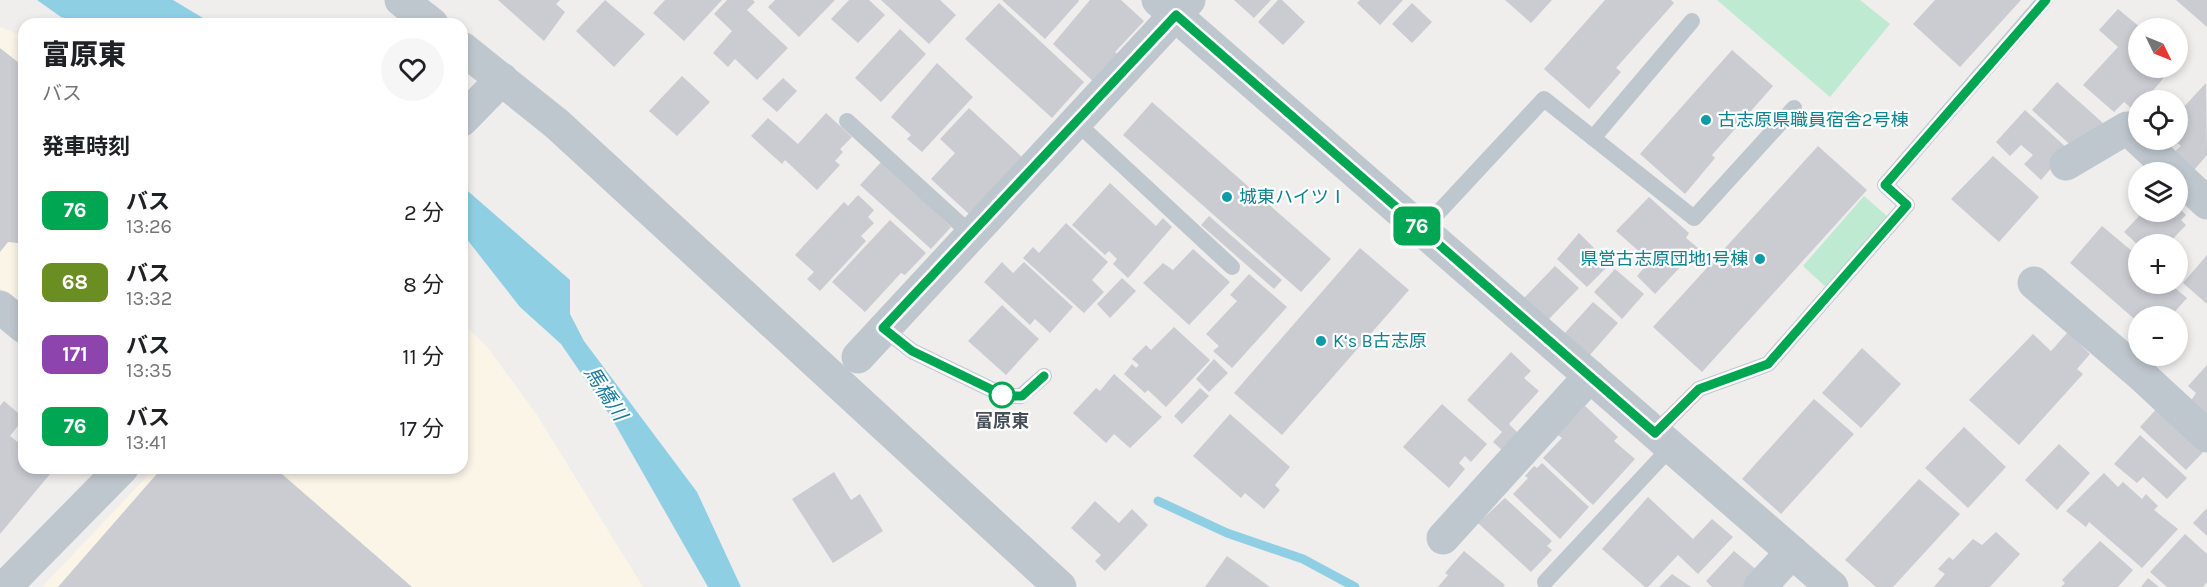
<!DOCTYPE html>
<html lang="ja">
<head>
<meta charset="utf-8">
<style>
  :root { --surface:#fff; --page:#f6f6f6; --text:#202124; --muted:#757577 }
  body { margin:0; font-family:Karla,"Noto Sans JP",sans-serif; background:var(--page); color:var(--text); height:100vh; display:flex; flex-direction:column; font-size:22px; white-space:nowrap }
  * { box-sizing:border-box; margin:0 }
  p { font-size:20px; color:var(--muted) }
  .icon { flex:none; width:33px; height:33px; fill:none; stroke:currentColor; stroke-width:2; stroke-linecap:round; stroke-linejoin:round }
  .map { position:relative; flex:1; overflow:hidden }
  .drawer { position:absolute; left:18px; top:18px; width:450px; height:456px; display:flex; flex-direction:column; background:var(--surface); border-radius:18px; box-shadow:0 3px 9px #0003 }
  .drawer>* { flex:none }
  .badge { padding:0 12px; border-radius:9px; font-size:21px; line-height:39px }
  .needle { width:39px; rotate:133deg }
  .controls { position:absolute; left:2128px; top:18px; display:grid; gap:12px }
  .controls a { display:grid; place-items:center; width:60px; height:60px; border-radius:50%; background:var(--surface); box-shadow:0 3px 9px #0003; font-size:30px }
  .map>.badge { position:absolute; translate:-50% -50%; box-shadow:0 0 0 3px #fff }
  h2 { padding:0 24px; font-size:22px; line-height:54px }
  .round { display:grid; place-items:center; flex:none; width:63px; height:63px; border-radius:32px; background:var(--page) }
  .headline { display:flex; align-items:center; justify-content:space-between; height:102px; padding:0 24px }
  h1 { font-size:28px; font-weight:800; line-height:45px }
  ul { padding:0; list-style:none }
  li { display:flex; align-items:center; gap:18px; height:72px; padding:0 24px }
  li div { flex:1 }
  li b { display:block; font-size:22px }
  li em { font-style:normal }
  li .badge { min-width:66px; font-weight:700; text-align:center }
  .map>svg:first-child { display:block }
</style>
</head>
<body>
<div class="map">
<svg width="2207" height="587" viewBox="0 0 2207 587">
  <rect width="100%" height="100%" fill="#f0eded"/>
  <g fill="#faf5e7">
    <path d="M0,27L24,37V308L0,288Z"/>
    <path d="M462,323L488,348L537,415L643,587H42L155,468H462Z"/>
  </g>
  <g fill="#beead1">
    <path d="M1717,0H1860L1890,24L1830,97Z"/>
    <path d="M1864,196L1888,217L1826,287L1803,266Z"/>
  </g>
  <g fill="#8fcfe4">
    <path d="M37,0H173L213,24H86L61,17Z"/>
    <path d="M462,186L570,280V314L584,341L697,492L741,587H708L611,417L561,344L520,307L462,233Z"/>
  </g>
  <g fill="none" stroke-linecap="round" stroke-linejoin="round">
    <path stroke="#8fcfe4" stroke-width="9" d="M1158,501L1227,533L1303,559L1355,587"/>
  </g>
  <g fill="#caccd2">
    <path d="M498,0H560L556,4L565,12L544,41Z"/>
    <path d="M605,0L645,34L614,67L576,31Z"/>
    <path d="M665,0H722L684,41L653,13Z"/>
    <path d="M727,0H753L755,2L747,10L788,48L757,80L735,59L728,67L713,53L732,31L714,14Z"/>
    <path d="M775,0H835L799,37L768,7Z"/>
    <path d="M849,0H869L885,15L858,43L831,19Z"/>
    <path d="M881,0H940L956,15L929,44Z"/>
    <path d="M1002,0H1078L1079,1L1045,39Z"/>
    <path d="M1090,0H1121L1144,21L1115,52L1122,58L1096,84L1053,44Z"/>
    <path d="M1234,0H1271L1254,18Z"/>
    <path d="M1278,0H1282L1305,22L1283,45L1258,22Z"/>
    <path d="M1360,0H1403L1380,25L1357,3Z"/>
    <path d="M1505,0H1552L1531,23Z"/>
    <path d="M1605,0H1671L1674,3L1616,68L1621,72L1589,109L1544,69Z"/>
    <path d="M1935,0H2021L1960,67L1913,24Z"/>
    <path d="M2176,0H2207V27Z"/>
    <path d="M999,3L1084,82L1052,118L965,39Z"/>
    <path d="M1412,3L1432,22L1412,43L1392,24Z"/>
    <path d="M2118,9L2141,28L2139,68H2172L2145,100H2139L2136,112L2124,102L2114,112L2083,85L2118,47L2099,30Z"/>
    <path d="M900,29L926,54L881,102L855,78Z"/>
    <path d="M0,48L24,67V236L18,243L8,242L0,252Z"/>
    <path d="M1732,50L1773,86L1712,155L1715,158L1685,194L1640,154Z"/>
    <path d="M937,63L973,97L922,152L907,139L911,135L891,117Z"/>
    <path d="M682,76L710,102L677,136L649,111Z"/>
    <path d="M783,78L797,91L777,112L762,99Z"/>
    <path d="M2057,82L2103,123L2076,150L2032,110Z"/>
    <path d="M2206,83L2207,155L2194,170L2174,152L2181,146L2174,140H2178V113Z"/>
    <path d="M1152,102L1331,259L1301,292L1123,135Z"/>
    <path d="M969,108L1023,158L970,215L931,179L955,153L940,139Z"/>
    <path d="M2025,110L2068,149L2041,180L2024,164L2033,155L2021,145L2010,156L1996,142Z"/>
    <path d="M826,113L852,137L840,149L843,152L835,161L840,165L817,190L785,160L782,164L751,136L768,118L798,144Z"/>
    <path d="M1818,146L1867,190L1702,372L1653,327Z"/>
    <path d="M1993,156L2039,197L1999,242L1951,199Z"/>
    <path d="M882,161L951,227L931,249L860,185Z"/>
    <path d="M1110,183L1156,226L1163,218L1172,227L1128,278L1113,264L1117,259L1109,251L1105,255L1072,225Z"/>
    <path d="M858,195L874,210L868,217L874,223L861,236L866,241L820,291L807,279L814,272L795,255L844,202L848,206Z"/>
    <path d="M1649,197L1689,233L1686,238L1698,248L1655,294L1637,276L1650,261L1616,231Z"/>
    <path d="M2178,207L2186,215L2181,220L2186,225L2168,244L2139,246L2124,232L2143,212H2178Z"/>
    <path d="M1209,216L1282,280L1274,289L1201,225Z"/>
    <path d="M890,220L926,253L905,275L901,273L865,312L832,282Z"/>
    <path d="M1066,223L1108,262L1092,280L1104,292L1084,313L1023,258L1033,247L1039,253Z"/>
    <path d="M2102,226L2139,257V284H2170L2187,298L2171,316H2139V323L2070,263Z"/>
    <path d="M1579,233L1610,264L1587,287L1557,259Z"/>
    <path d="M1360,248L1409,290L1282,435L1234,393Z"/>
    <path d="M1193,249L1230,282L1189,325L1143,283L1163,263L1173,270Z"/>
    <path d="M2207,255V304L2183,283Z"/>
    <path d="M1002,262L1013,273L1024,262L1073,307L1050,333L1035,319L1030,325L984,282Z"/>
    <path d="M1555,266L1579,288L1548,320L1524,298Z"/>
    <path d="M1615,269L1644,294L1622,319L1594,292Z"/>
    <path d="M1249,274L1287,307L1232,368L1213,351L1219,346L1206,334L1237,301L1230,295Z"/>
    <path d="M1122,278L1136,291L1110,318L1097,304Z"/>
    <path d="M1593,302L1618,323L1588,357L1563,335Z"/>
    <path d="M1002,305L1039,339L1006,375L968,341Z"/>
    <path d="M1174,327L1210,360L1166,407L1148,390L1145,393L1124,374L1132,364L1136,368L1139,365L1132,359L1146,345L1151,350Z"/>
    <path d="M2068,332L2090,354L2077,369L2083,374L2019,445L1969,400L2033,334L2051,351Z"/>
    <path d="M1862,348L1901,384L1861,428L1822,393Z"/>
    <path d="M1511,352L1531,371L1524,378L1539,391L1509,424L1520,435L1504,452L1493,442L1502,432L1467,400Z"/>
    <path d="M1214,359L1228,373L1209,392L1196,379Z"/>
    <path d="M2207,365V422L2188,405L2196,393L2188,386Z"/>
    <path d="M1114,374L1162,417L1130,448L1114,434L1106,443L1073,413L1096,388L1100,391Z"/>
    <path d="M1200,388L1209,396L1182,424L1174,416Z"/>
    <path d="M1814,399L1854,434L1781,514L1742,479Z"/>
    <path d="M4,401L24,418L10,436L24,447V468H55L0,534V406Z"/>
    <path d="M1442,404L1487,444L1471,462L1465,456L1459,463L1465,469L1449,488L1403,447Z"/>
    <path d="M2160,405L2207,448L2186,470L2140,427Z"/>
    <path d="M1585,406L1618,437L1614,441L1635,459L1593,505L1543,458L1562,438L1558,435Z"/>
    <path d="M1230,414L1290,467L1275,485L1280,490L1264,509L1245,493L1241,498L1193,456Z"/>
    <path d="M1964,427L2006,467L1968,508L1925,468Z"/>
    <path d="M2140,435L2187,478L2167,499L2143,477L2137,483L2114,464Z"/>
    <path d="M2059,444L2090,473L2057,510L2025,480Z"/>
    <path d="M1542,463L1589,507L1560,539L1513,494L1528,478L1525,476L1534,466L1537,468Z"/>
    <path d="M162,468H275L412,587H58Z"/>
    <path d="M834,472L851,500L860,494L883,531L833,563L792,499Z"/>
    <path d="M2104,473L2118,487L2123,482L2142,499L2146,494L2158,506L2154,510L2178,529L2142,568L2089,522L2086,527L2066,511Z"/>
    <path d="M1919,479L1960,514L1893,587H1876L1845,560Z"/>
    <path d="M1648,497L1693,539L1712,519L1733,537L1698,574L1678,555L1648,587H1645L1602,549Z"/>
    <path d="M1505,498L1552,541L1547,546L1552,550L1531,572L1478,523Z"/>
    <path d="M1095,501L1119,523L1132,509L1148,525L1105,571L1095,561L1101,555L1071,528Z"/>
    <path d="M2207,508V536L2193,523Z"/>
    <path d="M1996,532L2020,554L1990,587H1934L1945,574L1938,569L1949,557L1953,560L1973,539L1982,545Z"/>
    <path d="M2185,534L2207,554V582L2203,587H2167L2150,572Z"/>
    <path d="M2100,541L2133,570L2118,587H2061L2065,583L2062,580Z"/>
    <path d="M1464,551L1505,585L1503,587H1438L1448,575L1445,573Z"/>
    <path d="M1734,551L1758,571L1743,587H1712L1706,581Z"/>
    <path d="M1227,556L1270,587H1205Z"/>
    <path d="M1672,574L1691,587H1659Z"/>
    <path d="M2148,578L2159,587H2141Z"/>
  </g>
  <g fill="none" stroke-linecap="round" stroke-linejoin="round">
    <g stroke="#bfc7ce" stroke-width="16">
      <path d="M847,121L971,234"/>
      <path d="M1076,122L1232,267"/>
      <path d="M1593,138L1692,21"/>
      <path d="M1422,230L1544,99L1694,218L1794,108"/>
      <path d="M883,328L912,351L1005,396H1021L1044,376"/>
      <path d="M1655,433L1699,389L1768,364L1907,205L1885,185L2045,0"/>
      <path d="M1545,582L1671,447"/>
    </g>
    <g stroke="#bfc7ce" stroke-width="33">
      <path d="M1158,0L1832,587"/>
      <path d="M2066,164L2127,128L2174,172"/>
      <path d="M2178,176L2207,203"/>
      <path d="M2034,283L2139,373L2207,436"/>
      <path d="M0,307L24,327"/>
      <path d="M858,357L1189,0"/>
      <path d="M1443,538L1590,376"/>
      <path d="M1760,587L1792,552"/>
    </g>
    <g stroke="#bfc7ce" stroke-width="33">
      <path d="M401,0L432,24"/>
      <path d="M462,48L557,124L1060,587"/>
      <path d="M462,120L502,79"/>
      <path d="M5,587L122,468"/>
    </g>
  </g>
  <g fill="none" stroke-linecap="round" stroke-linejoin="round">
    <defs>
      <path id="line" d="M1044,376L1022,396H1005L912,351L883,328L1176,15L1655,433L1699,389L1768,364L1907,205L1885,185L2046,0"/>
    </defs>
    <use href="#line" stroke="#fff" stroke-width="14"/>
    <use href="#line" stroke="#00a651" stroke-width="9"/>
  </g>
  <g fill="#0f9aa8" stroke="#fff" stroke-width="2">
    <circle cx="1706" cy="120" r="6"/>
    <circle cx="1227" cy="197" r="6"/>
    <circle cx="1760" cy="259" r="6"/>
    <circle cx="1321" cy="341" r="6"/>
  </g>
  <circle fill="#fff" stroke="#00a651" stroke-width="3" cx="1002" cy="395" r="12"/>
  <g text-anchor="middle" stroke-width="4.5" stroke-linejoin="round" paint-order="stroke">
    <g font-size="18" fill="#0d838f" stroke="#fff" text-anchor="start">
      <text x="1718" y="126">古志原県職員宿舎2号棟</text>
      <text x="1239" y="203">城東ハイツⅠ</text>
      <text x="1748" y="265" text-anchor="end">県営古志原団地1号棟</text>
      <text x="1333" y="347">K‘s B古志原</text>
    </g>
    <g font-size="18" font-weight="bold" fill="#475059" stroke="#fff">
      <text x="1002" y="427">富原東</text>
    </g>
    <g font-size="20" font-style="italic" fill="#177b9b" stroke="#fff">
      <text transform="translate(606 393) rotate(57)" y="7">馬橋川</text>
    </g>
  </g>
</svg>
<div class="controls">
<a><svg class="needle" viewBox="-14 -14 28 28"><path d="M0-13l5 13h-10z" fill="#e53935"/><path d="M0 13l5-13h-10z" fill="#757577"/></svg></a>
<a><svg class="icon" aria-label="locate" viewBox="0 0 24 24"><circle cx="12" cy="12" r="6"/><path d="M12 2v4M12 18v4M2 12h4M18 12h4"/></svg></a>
<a><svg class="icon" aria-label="layers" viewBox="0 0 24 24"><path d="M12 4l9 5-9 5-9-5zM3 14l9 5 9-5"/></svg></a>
<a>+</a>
<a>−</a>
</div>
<b class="badge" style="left:1417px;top:226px;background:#00a651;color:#fff">76</b>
<section class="drawer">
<div class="headline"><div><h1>富原東</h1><p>バス</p></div><a class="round"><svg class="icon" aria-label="heart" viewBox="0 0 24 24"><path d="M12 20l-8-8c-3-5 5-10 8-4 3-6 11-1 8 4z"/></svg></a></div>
<h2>発車時刻</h2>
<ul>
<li><span class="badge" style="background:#00a651;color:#fff">76</span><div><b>バス</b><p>13:26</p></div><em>2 分</em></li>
<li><span class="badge" style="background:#6b8e23;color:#fff">68</span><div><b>バス</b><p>13:32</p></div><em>8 分</em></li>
<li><span class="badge" style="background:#8e44ad;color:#fff">171</span><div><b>バス</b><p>13:35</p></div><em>11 分</em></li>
<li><span class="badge" style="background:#00a651;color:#fff">76</span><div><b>バス</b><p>13:41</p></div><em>17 分</em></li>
</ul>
</section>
</div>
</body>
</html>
